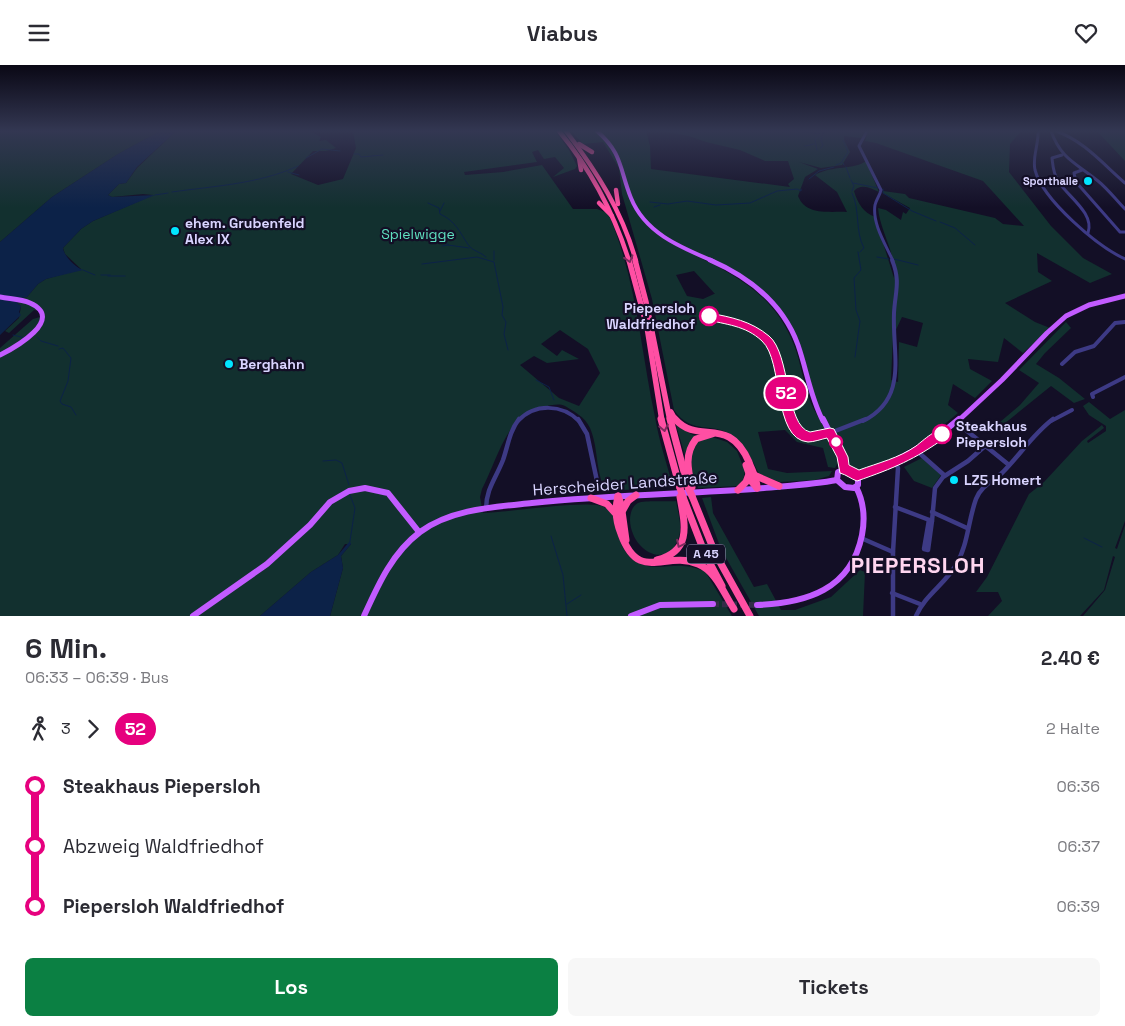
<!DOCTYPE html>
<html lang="de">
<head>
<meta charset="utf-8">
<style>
  :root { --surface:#fff; --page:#f7f7f7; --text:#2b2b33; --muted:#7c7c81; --accent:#0b8043 }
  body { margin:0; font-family:"Space Grotesk",sans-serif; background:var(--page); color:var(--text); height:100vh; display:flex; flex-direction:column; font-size:19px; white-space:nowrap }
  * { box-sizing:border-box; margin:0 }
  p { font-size:16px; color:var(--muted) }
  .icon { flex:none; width:28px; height:28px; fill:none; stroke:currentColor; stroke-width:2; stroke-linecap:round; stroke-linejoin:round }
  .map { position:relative; height:551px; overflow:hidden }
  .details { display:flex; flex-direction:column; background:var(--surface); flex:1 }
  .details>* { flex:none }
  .badge { padding:0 10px; border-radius:16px; font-size:18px; line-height:32px }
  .map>.badge { position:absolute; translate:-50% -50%; box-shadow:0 0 0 2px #fff }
  .legs { display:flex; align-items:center; gap:8px; height:55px; padding:0 25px; font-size:16px }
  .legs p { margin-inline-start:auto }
  .summary { display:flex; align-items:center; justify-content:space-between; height:85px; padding:0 25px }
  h1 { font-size:28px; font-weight:800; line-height:38px }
  .cta { display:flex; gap:10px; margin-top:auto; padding:10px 25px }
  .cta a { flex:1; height:58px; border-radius:8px; background:var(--accent); color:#fff; font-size:20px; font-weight:800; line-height:58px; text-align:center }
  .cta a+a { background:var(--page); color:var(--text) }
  ul { padding:0 25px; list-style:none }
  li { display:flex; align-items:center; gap:18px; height:60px; font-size:19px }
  li i { display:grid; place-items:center; width:8px; height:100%; margin:0 6px; background:currentColor }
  li i::after { content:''; width:12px; height:12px; margin:-6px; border:4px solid; border-radius:50%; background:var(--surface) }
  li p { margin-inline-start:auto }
  li:first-child i { background:linear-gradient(#0000 50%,currentColor 0) }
  li:last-child i { background:linear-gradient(currentColor 50%,#0000 0) }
  header { display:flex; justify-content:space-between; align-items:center; height:65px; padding:0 25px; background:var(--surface); font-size:22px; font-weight:800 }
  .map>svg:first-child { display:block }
</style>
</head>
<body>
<header><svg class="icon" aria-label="menu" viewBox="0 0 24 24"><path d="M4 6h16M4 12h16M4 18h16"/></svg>Viabus<svg class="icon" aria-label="heart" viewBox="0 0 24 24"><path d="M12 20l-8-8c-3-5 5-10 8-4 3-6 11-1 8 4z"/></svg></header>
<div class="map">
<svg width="1125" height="551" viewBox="0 0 1125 551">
  <rect width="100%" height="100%" fill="#130f26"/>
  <g fill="#12302f" fill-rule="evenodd">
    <path d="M0,66H160L118,89L52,132L0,177Z"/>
    <path d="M176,66H310L321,72L319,76L326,75L336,83L326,86H313L291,109L318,120L343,114L356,83L353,66H555L569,85L577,101L575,104L553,112L564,103L555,92L544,94L538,85L532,87L537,97L464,107L465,110L503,107L542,100L573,144H597L608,148C637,215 640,282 655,352C659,376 667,399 673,422L606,426C595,407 599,384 590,363C585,352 575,347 565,341C559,338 553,340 546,341C508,344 497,396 482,424L480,432L483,448C505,448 589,434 604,442C625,452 609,485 641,499C655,505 669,500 683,501C690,501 698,504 705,506L732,551H330L343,503L341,491L351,479H345L338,490L311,507L260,551H0V292L26,277L44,252V247L34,245L9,268L5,266L19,253L21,241L17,238L22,233L27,232L38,219L46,214L81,204L65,189L63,183L81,164L93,156L153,130L143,129L112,132L108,130L119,119L126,118L137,103ZM560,265L588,284L600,308L579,341L559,333L520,300L534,291L547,298L579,294L562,285L557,291L541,279Z"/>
    <path d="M571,66H646L650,81L651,104L790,122L788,119L794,114L788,96H765L740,85L706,77L689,71L661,66H865L861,73L844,71V75L850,87L842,100L821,103L799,97L818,104L805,112L798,131C806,151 829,146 847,147L837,127L815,110C832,100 855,105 866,96L879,127C871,123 861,118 854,126C858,139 863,147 875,152L894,213C897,190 880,166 878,143L886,145L901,155L903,147L906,149L910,143L883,128V126L905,129L909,133L995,153L1003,159L1024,161L983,116L876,78L865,76L868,66H1021L1010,79L1009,107L1051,161L1083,193L1112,209L1090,218L1037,188L1038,207L1052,216L1005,238L1035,257L1050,263L1023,288L1004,273L998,297L968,294L970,304L992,316L975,333L953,319L948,340L958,348C926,375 900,394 859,405L850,400L820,348L785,252L738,209L694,190C738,211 775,231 794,280C801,298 803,318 810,336C814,346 821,356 826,366L811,369L804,368L813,377L829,374L838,398L835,403L828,402L823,383L797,377L785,365L758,367L768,404L787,408L832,406L829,411L815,415L780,417L759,409C752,395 746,380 733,371C713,356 692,371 674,345L652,234L622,129L619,103L603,77L583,79ZM694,206L715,229H714L703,234L687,231L676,210ZM902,252L923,258L917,282L899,277L898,317L891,315L893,271Z"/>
    <path d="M1097,66H1125V96Z"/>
    <path d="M40,252C38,271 15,280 0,289V283L33,254Z"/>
    <path d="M1066,257L1071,263L1045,288L1036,299L1059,313L1085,334L1074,338L1051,321L1004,359L1000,357L1020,340L1039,318L1019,305Z"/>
    <path d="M1089,337L1110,354L1125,345V456L1115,483L1117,484L1125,460V551H1083L1105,525L1115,492L1113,491L1104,525L1080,551H988L1002,536L998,527H976L987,512L1029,429L1044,417L1082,376L1102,360L1104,363L1087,376L1088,378L1106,366V361L1089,350L1083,341Z"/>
    <path d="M676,360L693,370L712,372L727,377L737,386L745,406L743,415L737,421L698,423L684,387Z"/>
    <path d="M922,393L941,410L932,423L914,416L904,402Z"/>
    <path d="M711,432L713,448L754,522L767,519L781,545H795L831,532L860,505L865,507L863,551H759L721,484L702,433Z"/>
    <path d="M676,436C678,448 683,463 678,474C667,505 631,486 630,455C630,449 632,441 638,438C645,435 667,437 676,436Z"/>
  </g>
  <g fill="#0c2248">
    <path d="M160,66H176L137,102L126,118L119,119L108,130L112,132L155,130L93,156L81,164L63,183C64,191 75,202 83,205L46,214L38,219L27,232L22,233L17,238L21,241L19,247L21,250L0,270V177L52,132L118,89Z"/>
    <path d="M350,476L351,479L341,491L343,503L330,551H260L311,507L338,490Z"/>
  </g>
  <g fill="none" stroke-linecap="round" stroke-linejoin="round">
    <g stroke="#0c2248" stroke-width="1">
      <path d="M796,66L821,69"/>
      <path d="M822,69L827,66"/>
      <path d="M805,81L814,79"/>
      <path d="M821,83L823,80L821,76L822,71"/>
      <path d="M817,85L815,75L820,70"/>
      <path d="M354,89H359L361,92L383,90"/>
      <path d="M306,93L322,84L340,86"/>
      <path d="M843,98L844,100"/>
      <path d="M836,100L841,98L848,87L843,75"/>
      <path d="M846,102L850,113"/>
      <path d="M288,107L299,110"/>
      <path d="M809,114L819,106L834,102"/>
      <path d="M851,115L854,121L852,126"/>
      <path d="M853,118L878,123"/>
      <path d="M883,124V128L912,146L936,156"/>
      <path d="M172,127C214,121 259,119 298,101"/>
      <path d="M852,128C860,143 855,167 864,183L860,187"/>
      <path d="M155,130L168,128"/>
      <path d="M650,137L668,139L687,136L716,140L750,138L777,126L797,124L801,126V124"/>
      <path d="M428,138L439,143L440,149C456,156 460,168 469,181C473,186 481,187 486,192"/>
      <path d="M654,142L660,140"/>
      <path d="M440,146L444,138"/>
      <path d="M940,157L955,163L975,180"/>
      <path d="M424,164L442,170L448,180L469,183"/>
      <path d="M423,172L444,176"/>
      <path d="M442,181L448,180"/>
      <path d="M494,186V195"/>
      <path d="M877,192L889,194"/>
      <path d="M894,194L918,200"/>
      <path d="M422,199L477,192L494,197L503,242L502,250L506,257L504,269L508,285"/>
      <path d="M83,205L95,210"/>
      <path d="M101,210H110"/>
      <path d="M108,211H125"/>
      <path d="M13,270L25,273"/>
      <path d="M37,272L41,276L58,281"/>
      <path d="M59,284L63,283L71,293L68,316L60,336L62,339L71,342L76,350"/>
      <path d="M855,292L860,256L856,245L854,213L861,205L858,187"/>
      <path d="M536,315L549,322L554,335"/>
      <path d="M323,396L336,395L342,398L349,420"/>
      <path d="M350,430L355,443L350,476"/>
      <path d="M551,471L563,510L567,551"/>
      <path d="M1084,473L1102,482"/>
      <path d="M567,539L581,530"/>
    </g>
    <path stroke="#312d47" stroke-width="6" stroke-dasharray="6 3" stroke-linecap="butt" d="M713,539L757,540"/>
    <g stroke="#3d3a85" stroke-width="3">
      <path d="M867,66L859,81L881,125C880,130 876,135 875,140C872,159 886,180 893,196"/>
      <path d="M1038,66C1039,79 1032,92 1035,105C1043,135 1097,181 1125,194"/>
      <path d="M1051,66C1061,94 1076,98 1098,116C1108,124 1116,135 1125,144"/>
      <path d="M1056,66C1084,76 1103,99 1125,118"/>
      <path d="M1062,90L1052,93C1053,101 1053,108 1058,116C1067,131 1095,148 1088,168"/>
      <path d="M1082,105L1074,108L1076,117L1120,167H1125"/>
    </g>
    <g stroke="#3d3a85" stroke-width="4">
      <path d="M1062,299L1075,287L1094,281L1115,258L1125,257"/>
      <path d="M1093,332L1092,329L1125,312"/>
      <path d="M518,356C535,338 562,339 579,356"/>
      <path d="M863,356C909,333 892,289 894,248C895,227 901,217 892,195"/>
      <path d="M1051,356L1072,345"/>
    </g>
    <g stroke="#3d3a85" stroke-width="4.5">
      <path d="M578,354L587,369L597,416"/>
      <path d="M956,357L1009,400"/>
      <path d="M830,368L866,354"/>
      <path d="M917,386L944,410"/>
      <path d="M895,442L932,456L935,423L943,412L968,396L985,381"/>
      <path d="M486,444C486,424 496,413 503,395C508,381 509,367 519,354"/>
      <path d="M932,447L967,463"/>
      <path d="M929,455L924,484L928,485L932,456"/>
      <path d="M861,473L893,487"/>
      <path d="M892,528L920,539"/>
      <path d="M893,551V487L898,403L896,398"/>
      <path d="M916,551C925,530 945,519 956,500C968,480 968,456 976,434C981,421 993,416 1003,407C1020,390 1033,369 1053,354"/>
    </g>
    <path stroke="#c25bff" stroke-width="4" d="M597,66C623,89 619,103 631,133C645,168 680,182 713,196"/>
    <g stroke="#c25bff" stroke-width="5">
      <path d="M710,195C749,212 783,239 798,280C807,306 810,331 823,356"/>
      <path d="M0,232C10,234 21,234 30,238C66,254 14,283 0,290"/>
      <path d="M958,356L1002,315L1047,268L1066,251L1089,240L1125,231"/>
    </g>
    <g stroke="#c25bff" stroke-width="6">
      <path d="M823,354L839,386L844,404"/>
      <path d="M847,404L858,412V420L854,423L845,422L837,415L838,407Z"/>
      <path d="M857,411C895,398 929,380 959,354"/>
      <path d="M757,540C806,538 851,525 862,470C865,454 864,437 856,422"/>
      <path d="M193,551L267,499L310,460L330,437L349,426L365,423L388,428L419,467"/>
      <path d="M364,551C378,520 392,488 420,467C451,444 494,442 532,438C606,430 680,429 754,424C782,421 810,420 837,415"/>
      <path d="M631,551L660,540L713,539"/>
    </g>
    <g stroke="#ff4fa3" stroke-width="4.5">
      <path d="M559,66C591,105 614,148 629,196"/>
      <path d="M566,66C597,107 622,146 636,196"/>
      <path d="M579,79L592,87"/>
      <path d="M579,93L581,105"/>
      <path d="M616,125L618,139"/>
      <path d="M599,138L612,151"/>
    </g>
    <g stroke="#ff4fa3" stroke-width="5.5">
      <path d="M629,195L647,262L662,356"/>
      <path d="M635,195L646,237L670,356"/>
      <path d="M671,347L676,356"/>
    </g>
    <g stroke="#ff4fa3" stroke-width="7">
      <path d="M661,354L680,423"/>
      <path d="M670,354L688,422"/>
      <path d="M675,354C699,381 728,349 749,397C752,406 757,413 757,423"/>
      <path d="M746,400L752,417L757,423"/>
      <path d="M754,410L779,421"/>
      <path d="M692,422C688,405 684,389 696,374L712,369"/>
      <path d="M738,425L746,417L749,409"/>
      <path d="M618,431C615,443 616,457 621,469C639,519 665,485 698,499C716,506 724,529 734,544"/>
      <path d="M618,431L621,439L626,475"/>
      <path d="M692,431L715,488L750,551"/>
      <path d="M683,432L705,489L722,521"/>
      <path d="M591,433L607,439L615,448"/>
      <path d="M623,445L628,436L636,430"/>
      <path d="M657,495C692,486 685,460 680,432"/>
    </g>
    <g stroke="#ff4fa3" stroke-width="7">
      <path d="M688,422L692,431"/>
      <path d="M680,423L683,432"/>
    </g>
  </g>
  <defs><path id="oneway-chevron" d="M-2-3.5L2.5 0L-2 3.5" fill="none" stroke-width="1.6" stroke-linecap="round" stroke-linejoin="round" transform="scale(1.25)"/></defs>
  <g stroke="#7d2c5e">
    <use href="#oneway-chevron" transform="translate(629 194) rotate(73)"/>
    <use href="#oneway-chevron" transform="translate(664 363) rotate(79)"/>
    <use href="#oneway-chevron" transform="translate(680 479) rotate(116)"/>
  </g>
  <linearGradient id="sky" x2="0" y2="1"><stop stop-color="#0a0815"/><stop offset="0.46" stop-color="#333752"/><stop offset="1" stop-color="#333752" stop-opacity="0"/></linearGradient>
  <rect width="1125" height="143" fill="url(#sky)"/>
  <path fill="#e6007e" stroke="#fff" d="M709,248C731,252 751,256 769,271C791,289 785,361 810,367L830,363L834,364L848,392L849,400L859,405C878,398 899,393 916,381C924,375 937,362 946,365L948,369L946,372C914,395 894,403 857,416C851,414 847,410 840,408L837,392L827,373C822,374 814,377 808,377C772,374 784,296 762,276C745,260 726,260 705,254V249Z"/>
  <g fill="#00e5ff" stroke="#130f26" stroke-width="2">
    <circle cx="1088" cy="116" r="5"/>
    <circle cx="175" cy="166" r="5"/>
    <circle cx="229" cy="299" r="5"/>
    <circle cx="954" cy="415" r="5"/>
  </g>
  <g fill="#fff" stroke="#e6007e" stroke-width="2.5">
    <circle cx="709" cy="251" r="9"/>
    <circle cx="942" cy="369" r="9"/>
    <circle cx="836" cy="377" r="6"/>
  </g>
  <g text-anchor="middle" stroke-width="4.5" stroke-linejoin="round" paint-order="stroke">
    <g font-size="11" font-weight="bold" fill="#d9d4ff" stroke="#130f26" text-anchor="end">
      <text x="1078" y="120">Sporthalle</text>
    </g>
    <rect fill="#130f26" stroke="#9e99be" stroke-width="1" x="687" y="479.5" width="38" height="19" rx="4"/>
    <g font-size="12" font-weight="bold" fill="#d9d4ff">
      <text x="706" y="493">A 45</text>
    </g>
    <g font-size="14" font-weight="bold" fill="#d9d4ff" stroke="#130f26" text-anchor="start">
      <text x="185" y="163">ehem. Grubenfeld<tspan x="185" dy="16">Alex IX</tspan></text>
      <text x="239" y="304">Berghahn</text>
      <text x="964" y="420">LZ5 Homert</text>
    </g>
    <g font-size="14" fill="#5fe0c0" stroke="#130f26">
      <text x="418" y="174">Spielwigge</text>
    </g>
    <g font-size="14" font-weight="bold" fill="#d9d4ff" stroke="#130f26" text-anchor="end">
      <text x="695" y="248">Piepersloh<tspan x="695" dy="16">Waldfriedhof</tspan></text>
      <text x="956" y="366" text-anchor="start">Steakhaus<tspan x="956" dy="16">Piepersloh</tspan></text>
    </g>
    <g font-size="16" fill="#d9d4ff" stroke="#130f26">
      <text transform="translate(625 418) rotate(-4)" y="6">Herscheider Landstraße</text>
    </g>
    <g font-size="22" font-weight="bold" letter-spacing="1" fill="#ffd6f0" stroke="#130f26">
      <text x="918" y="508">PIEPERSLOH</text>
    </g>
  </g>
</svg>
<b class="badge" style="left:786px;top:328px;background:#e6007e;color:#fff">52</b>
</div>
<section class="details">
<div class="summary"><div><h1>6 Min.</h1><p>06:33 – 06:39 · Bus</p></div><b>2.40 €</b></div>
<div class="legs"><svg class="icon" aria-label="walk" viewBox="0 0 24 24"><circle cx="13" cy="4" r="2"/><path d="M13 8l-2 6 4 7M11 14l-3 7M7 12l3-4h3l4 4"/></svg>3<svg class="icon" aria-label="forward" viewBox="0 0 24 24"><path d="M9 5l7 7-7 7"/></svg><b class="badge" style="background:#e6007e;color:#fff">52</b><p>2 Halte</p></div>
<ul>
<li><i style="color:#e6007e"></i><b>Steakhaus Piepersloh</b><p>06:36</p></li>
<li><i style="color:#e6007e"></i><span>Abzweig Waldfriedhof</span><p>06:37</p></li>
<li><i style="color:#e6007e"></i><b>Piepersloh Waldfriedhof</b><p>06:39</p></li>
</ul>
<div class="cta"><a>Los</a><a>Tickets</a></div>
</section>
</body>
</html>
